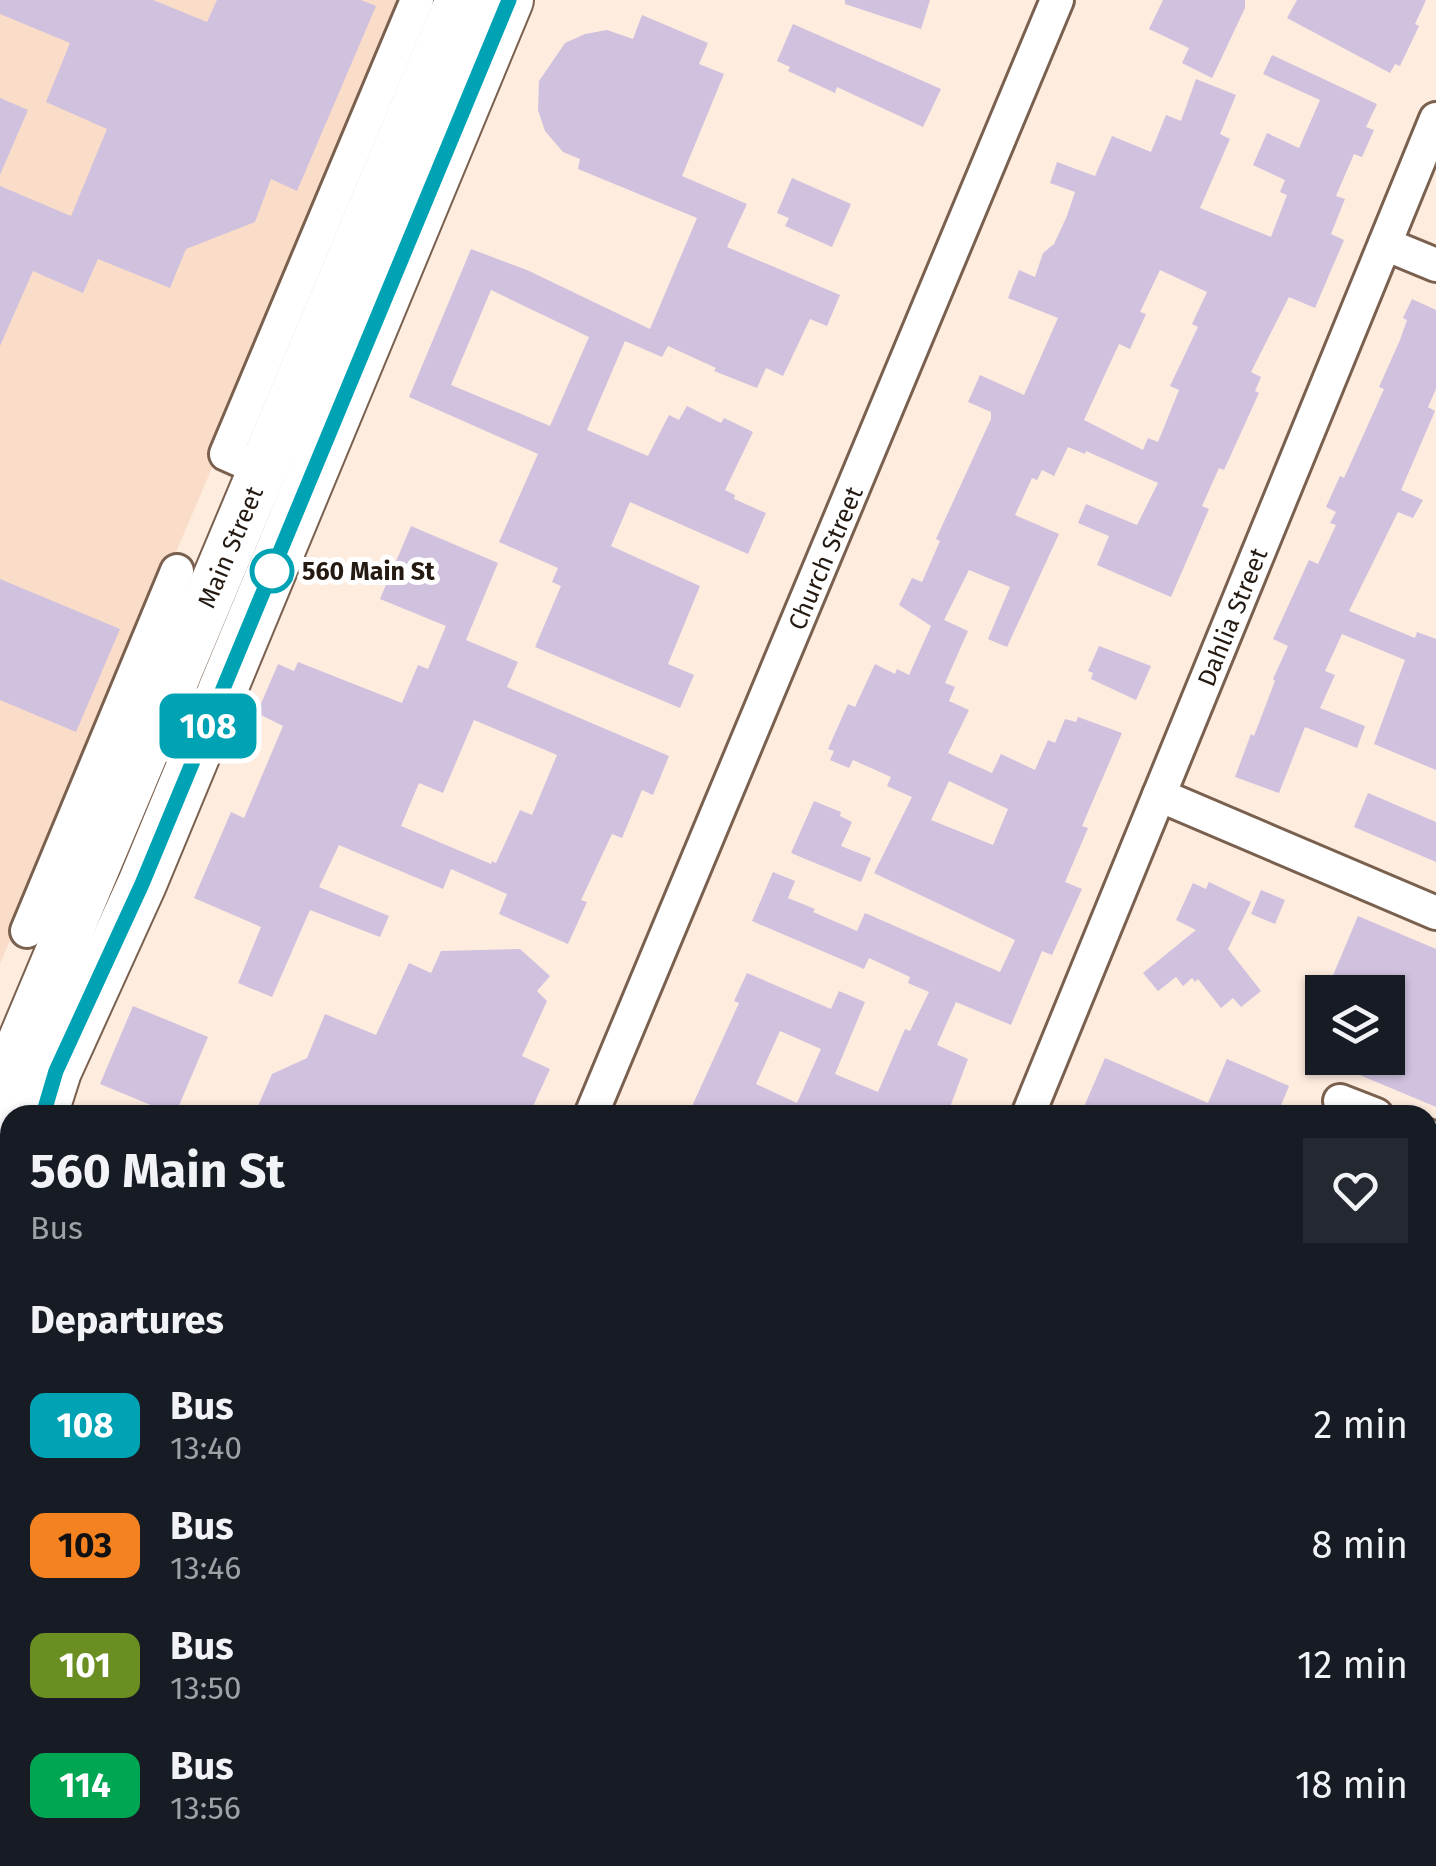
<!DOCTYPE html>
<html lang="en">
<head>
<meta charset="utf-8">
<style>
  :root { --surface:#171b24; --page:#242831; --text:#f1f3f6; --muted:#9ea1a6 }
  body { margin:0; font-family:"Fira Sans",sans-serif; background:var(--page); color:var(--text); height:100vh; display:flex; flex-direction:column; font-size:38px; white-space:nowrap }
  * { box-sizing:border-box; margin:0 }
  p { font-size:32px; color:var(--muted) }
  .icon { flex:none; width:55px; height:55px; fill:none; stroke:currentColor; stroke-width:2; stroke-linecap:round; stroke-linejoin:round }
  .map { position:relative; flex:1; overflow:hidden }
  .panel { position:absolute; left:0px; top:1105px; width:1438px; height:762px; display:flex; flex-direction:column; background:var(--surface); border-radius:30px 30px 0 0; box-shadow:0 2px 8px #0004 }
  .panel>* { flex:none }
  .badge { padding:0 20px; border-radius:15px; font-size:35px; line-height:65px }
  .tools { position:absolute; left:1305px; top:975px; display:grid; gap:20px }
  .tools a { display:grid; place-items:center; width:100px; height:100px; border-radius:0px; background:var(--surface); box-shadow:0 2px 8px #0004; font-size:50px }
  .map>.badge { position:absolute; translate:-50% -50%; box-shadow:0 0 0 5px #fff }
  h2 { padding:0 30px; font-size:38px; line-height:90px }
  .round { display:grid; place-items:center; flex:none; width:105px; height:105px; border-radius:0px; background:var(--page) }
  .head { display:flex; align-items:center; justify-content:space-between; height:170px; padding:0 30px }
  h1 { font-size:48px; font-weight:700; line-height:75px }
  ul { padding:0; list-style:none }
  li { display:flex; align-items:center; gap:30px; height:120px; padding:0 30px }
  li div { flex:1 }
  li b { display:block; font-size:38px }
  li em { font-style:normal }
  li .badge { min-width:110px; font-weight:700; text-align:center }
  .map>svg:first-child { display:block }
</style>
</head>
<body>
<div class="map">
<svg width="1436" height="1866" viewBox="0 0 1436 1866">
  <rect width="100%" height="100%" fill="#feecdf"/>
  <g fill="#faddc8">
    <path d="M0,0H412L0,964Z"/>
    <path d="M10,1284V1858H250L247,1866H0V1308Z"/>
    <path d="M1428,1476L1436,1479V1676L1428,1673Z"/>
    <path d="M1428,1757L1436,1760V1866H735L715,1858H1428Z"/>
    <path d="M308,1858H698L694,1866H304Z"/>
  </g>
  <g fill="#d0c1df" fill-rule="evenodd">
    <path d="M0,0H153L207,22L217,0H361L376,6L297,191L271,179L255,222L186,249L170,288L98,259L83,293L33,271L0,346V186L71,216L107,129L46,102L70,43L0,14Z"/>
    <path d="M845,0H930L921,29L845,4Z"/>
    <path d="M1163,0H1245V8L1212,78L1182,63L1189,48L1149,29Z"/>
    <path d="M1297,0H1426L1415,24L1419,26L1400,66L1395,64L1390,73L1287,18Z"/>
    <path d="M642,15L708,43L699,64L724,74L682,176L747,204L727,247L840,295L827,326L810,319L783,376L766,368L757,388L714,371L716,368L668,346L662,357L625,341L587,430L648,456L669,415L679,420L687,406L721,423L724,418L753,432L725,490L735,495L734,499L766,513L748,554L630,502L611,546L700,586L668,664L694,675L680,708L535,647L561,586L552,582L558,568L499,542L538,454L409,397L471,249L527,270L650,329L697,218L578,169L580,159L563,152L545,131L538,110L539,81L565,43L585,34L607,30L633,39ZM491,290L589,337L550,426L451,385Z"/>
    <path d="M793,24L941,89L923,127L837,87L835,93L788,71L790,67L777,61Z"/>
    <path d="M1272,55L1377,104L1366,127L1374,130L1362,157L1354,154L1336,196L1345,199L1331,234L1344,240L1315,308L1289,297L1251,372L1261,377L1255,391L1259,393L1224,470L1219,468L1202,506L1209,509L1171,597L1097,565L1109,536L1078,523L1086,504L1137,525L1158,483L1086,451L1085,454L1068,447L1054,476L1042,470L1037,480L1032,478L1015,515L1059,534L1007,647L988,639L1010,587L969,570L944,620L968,631L945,683L955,687L949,701L969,710L948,753L992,773L1001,754L1035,770L1048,740L1055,743L1065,719L1076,722L1078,717L1122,733L1082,826L1088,828L1065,882L1082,889L1052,955L1042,951L1011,1025L956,1002L937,1045L968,1059L947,1115H688L739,1003L734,1001L747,973L831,1009L839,991L865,1002L835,1074L878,1092L905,1029L910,1031L929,992L908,983L910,977L869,958L864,969L752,921L773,872L795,881L788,898L815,909L813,912L857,931L865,913L1000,972L1015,940L874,873L912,797L887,786L891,777L853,760L849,768L830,760L834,751L828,749L848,704L855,707L875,664L895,674L897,669L909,675L931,626L899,605L912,578L922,582L940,541L936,539L991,419V412L968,402L980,375L1024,395L1058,318L1008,298L1019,270L1035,277L1043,253L1054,244L1067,216L1075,192L1050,183L1057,162L1095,176L1112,136L1151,152L1166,115L1181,121L1196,79L1236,95L1220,134L1230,139L1200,208L1271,237L1287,195L1280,192L1285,180L1253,165L1267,133L1299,148L1320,100L1263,74ZM1160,270L1207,292L1192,324L1198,327L1170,386L1179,390L1158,442L1148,438L1143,450L1084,420L1119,344L1130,349L1146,314L1140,312ZM949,781L1008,809L993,845L931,820ZM780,1031L821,1049L797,1103L756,1084Z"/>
    <path d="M0,98L28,110L0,175Z"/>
    <path d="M792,178L851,204L832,247L785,226L789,218L777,213Z"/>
    <path d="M1412,299L1436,310V389L1428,407L1435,411L1401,490L1423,500L1413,518L1398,512L1349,611L1415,638L1417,632L1436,639V770L1374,744L1405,660L1342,634L1325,671L1335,675L1320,708L1365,726L1357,748L1305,727L1279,793L1235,777L1251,734L1254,736L1275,681L1273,679L1288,646L1273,639L1309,560L1318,564L1336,525L1330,523L1336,512L1326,507L1340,476L1344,478L1384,389L1379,387L1400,340L1407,320L1403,318Z"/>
    <path d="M411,526L498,563L466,640L518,662L507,687L669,756L653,795L642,790L622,838L612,834L581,900L587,902L568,944L499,914L507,894L451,869L443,889L339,845L319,887L389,916L380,937L310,910L272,997L238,983L261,927L194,898L231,812L244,818L283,726L257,713L278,664L294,671L298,662L402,703L418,665L428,669L446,626L380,599ZM474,720L557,755L532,815L520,810L496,863L492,861L491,864L401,826L419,783L443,793Z"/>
    <path d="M0,579L120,629L76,732L0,700Z"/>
    <path d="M1099,646L1151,666L1136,700L1091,679L1093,673L1088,671Z"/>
    <path d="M1368,793L1436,822V862L1354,827Z"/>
    <path d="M814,801L841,812L840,816L852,822L841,846L871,858L861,882L791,853Z"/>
    <path d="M1209,882L1251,902L1228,949L1261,991L1241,1007L1233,998L1221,1008L1198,979L1195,982L1192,978L1183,986L1176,977L1158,991L1143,973L1196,930L1176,920L1193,883L1206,889Z"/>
    <path d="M1261,890L1285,900L1275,924L1251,914Z"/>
    <path d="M1358,916L1436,949V1107L1319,1058H1388V992H1326Z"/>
    <path d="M520,949L550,976L537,991L547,1001L522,1056L550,1069L529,1115H254L272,1074L307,1058L325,1014L376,1035L409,963L431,973L441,951Z"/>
    <path d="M133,1006L208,1037L175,1115L100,1084Z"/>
    <path d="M1105,1058L1208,1103L1227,1059L1289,1086L1277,1115H1096L1083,1109Z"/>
  </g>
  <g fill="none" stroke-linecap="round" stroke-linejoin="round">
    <defs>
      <g id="minor">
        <path d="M1385,244L1436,265"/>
        <path d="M262,470L226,454L417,0"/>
        <path d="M1159,795L1436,913"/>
        <path d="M27,931L177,571"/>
        <path d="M1340,1101L1376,1115"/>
        <path d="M591,1115L1057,0"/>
        <path d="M1028,1115L1436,119"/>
        <path d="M1428,1136L1436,1139"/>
        <path d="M1428,1224L1436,1228"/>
        <path d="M0,1238L10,1212"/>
        <path d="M1428,1526L1436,1529"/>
        <path d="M1428,1569L1436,1570"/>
        <path d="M1240,1858L1243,1866"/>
        <path d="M279,1866L282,1858"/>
        <path d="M1367,1866L1371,1858"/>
      </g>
      <g id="major">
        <path d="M1428,1702L1436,1706"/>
        <path d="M1428,1740L1436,1744"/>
      </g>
      <g id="highway">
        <path d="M0,1094L460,0"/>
        <path d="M43,1115L57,1071L142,884L509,0"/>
        <path d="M0,1126L10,1129"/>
      </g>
    </defs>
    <use href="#minor" stroke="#7a604e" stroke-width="38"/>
    <use href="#major" stroke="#7a604e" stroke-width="45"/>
    <use href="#highway" stroke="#7a604e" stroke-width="52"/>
    <use href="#minor" stroke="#fff" stroke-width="32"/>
    <use href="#major" stroke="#fff" stroke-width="40"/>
    <use href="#highway" stroke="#fff" stroke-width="48"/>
  </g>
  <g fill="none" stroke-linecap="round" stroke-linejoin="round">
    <defs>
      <path id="line" d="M43,1115L56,1071L142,884L509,0"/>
    </defs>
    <use href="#line" stroke="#fff" stroke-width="22"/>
    <use href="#line" stroke="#00a3b4" stroke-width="15"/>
  </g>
  <circle fill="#fff" stroke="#00a3b4" stroke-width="5" cx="272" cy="571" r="20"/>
  <g text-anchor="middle" stroke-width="10" stroke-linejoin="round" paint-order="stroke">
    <g font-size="25" fill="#241a12" stroke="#fff">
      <text transform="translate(230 547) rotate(-67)" y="9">Main Street</text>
      <text transform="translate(825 558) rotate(-67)" y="9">Church Street</text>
      <text transform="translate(1232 617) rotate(-68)" y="9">Dahlia Street</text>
    </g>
    <g font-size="25" font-weight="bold" fill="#241a12" stroke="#fff" text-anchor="start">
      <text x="302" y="580">560 Main St</text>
    </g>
  </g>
</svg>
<div class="tools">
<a><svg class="icon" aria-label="layers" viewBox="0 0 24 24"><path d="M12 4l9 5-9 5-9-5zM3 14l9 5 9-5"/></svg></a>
</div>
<b class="badge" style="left:208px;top:726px;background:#00a3b4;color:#fff">108</b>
<section class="panel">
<div class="head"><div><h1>560 Main St</h1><p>Bus</p></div><a class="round"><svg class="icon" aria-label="heart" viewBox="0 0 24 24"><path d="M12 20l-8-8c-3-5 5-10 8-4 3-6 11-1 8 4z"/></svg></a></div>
<h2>Departures</h2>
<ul>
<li><span class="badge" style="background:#00a3b4;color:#fff">108</span><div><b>Bus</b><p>13:40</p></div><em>2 min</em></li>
<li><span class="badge" style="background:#f58220;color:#111">103</span><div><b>Bus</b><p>13:46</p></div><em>8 min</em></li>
<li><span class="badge" style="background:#6b8e23;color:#fff">101</span><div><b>Bus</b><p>13:50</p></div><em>12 min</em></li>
<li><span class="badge" style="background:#00a651;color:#fff">114</span><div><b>Bus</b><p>13:56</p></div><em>18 min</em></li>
</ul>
</section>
</div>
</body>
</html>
